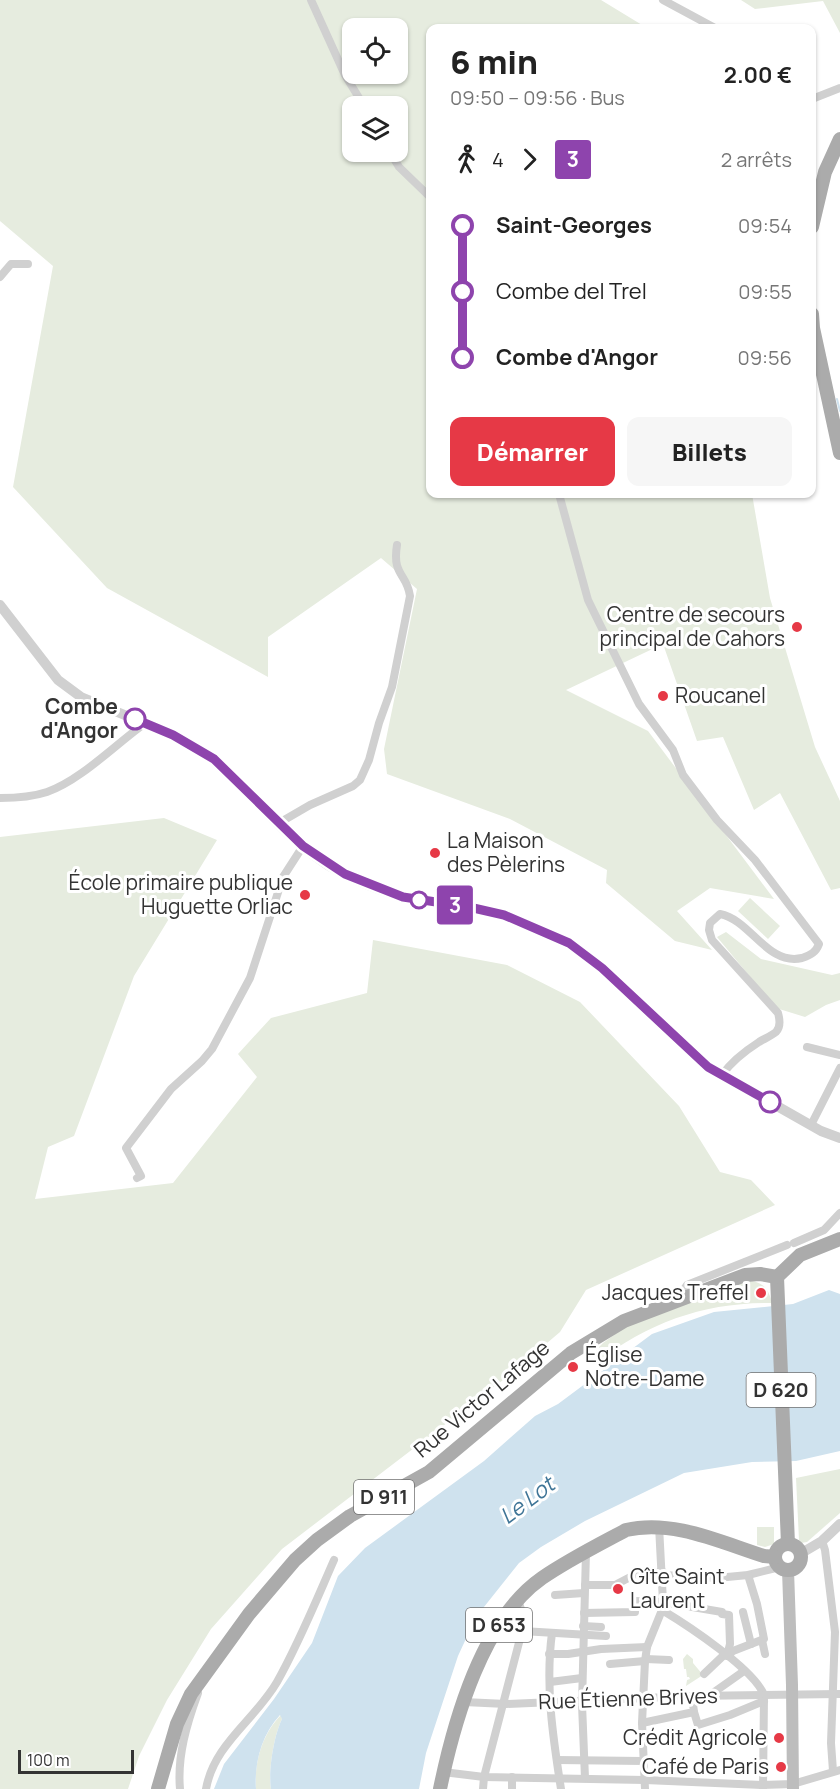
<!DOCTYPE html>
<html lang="fr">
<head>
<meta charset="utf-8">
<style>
  :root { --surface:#fff; --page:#f6f6f6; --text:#222; --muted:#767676; --accent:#e63946 }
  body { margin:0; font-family:Manrope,sans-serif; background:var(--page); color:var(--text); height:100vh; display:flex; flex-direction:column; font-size:22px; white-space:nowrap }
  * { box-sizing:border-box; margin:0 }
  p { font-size:20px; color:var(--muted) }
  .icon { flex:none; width:33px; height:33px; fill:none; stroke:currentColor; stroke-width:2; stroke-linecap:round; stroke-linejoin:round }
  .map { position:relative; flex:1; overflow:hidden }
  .panel { position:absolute; left:426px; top:24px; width:390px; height:474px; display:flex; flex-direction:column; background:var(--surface); border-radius:12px; box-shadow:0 2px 4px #0004 }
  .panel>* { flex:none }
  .badge { padding:0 12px; border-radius:4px; font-size:21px; line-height:39px }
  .controls { position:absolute; left:342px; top:18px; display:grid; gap:12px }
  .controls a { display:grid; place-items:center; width:66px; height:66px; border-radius:12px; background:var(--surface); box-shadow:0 2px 4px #0004; font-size:30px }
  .scale { position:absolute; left:18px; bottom:15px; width:116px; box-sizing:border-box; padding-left:6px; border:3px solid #333; border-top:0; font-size:16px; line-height:21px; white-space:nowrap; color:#333; -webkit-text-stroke:4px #fff; paint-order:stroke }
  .map>.badge { position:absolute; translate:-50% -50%; box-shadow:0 0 0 3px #fff }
  .legs { display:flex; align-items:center; gap:9px; height:66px; padding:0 24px; font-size:20px }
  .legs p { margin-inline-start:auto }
  .overview { display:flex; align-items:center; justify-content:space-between; height:102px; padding:0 24px }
  h1 { font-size:33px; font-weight:800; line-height:45px }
  .action { display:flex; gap:12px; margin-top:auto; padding:12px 24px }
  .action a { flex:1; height:69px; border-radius:12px; background:var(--accent); color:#fff; font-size:24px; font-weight:800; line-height:69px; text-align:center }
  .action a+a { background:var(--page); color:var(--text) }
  ul { padding:0 24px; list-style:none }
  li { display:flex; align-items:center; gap:21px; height:66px; font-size:22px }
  li i { display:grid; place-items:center; width:9px; height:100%; margin:0 8px; background:currentColor }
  li i::after { content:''; width:15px; height:15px; margin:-8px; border:4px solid; border-radius:50%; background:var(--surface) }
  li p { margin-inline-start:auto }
  li:first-child i { background:linear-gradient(#0000 50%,currentColor 0) }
  li:last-child i { background:linear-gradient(currentColor 50%,#0000 0) }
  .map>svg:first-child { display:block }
</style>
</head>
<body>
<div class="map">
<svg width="840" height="1789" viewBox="0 0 840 1789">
  <rect width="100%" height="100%" fill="#fff"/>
  <g fill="#e6ecdf" fill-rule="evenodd">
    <path d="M0,0H601L647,28H430V494H752L770,598L815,747L840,801V888L831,890L780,793L754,810L723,737L697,741L663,644L566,690L648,731L774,899L710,888L677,911L712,950L675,941L606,883L607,870L510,819L387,774L384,749L417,589L381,558L268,637V677L107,588L13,487L53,266L0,221ZM352,28H398V74H352ZM352,106H398V152H352Z"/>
    <path d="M741,0H840V33L823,1L755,9Z"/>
    <path d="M164,818L217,840L134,976L74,1136L48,1147L35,1199L173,1183L257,1077L238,1054L271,1018L367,993L373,940L507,965L580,1002L679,1106L720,1172L751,1180L775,1205L586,1290L560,1332L507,1377L282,1549L211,1629L167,1700L139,1756L128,1789H0V837Z"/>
    <path d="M750,898L780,926L768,939L738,911Z"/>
    <path d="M726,932L761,959L832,975L840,973V1000L826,1005L805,1017L776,1008L717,937Z"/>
    <path d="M746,1281C762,1280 769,1289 772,1303C706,1302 649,1322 597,1362L595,1360L596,1350L603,1343L625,1327Z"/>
    <path d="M840,1469V1513L807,1542L801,1543L799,1540L796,1478Z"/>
    <path d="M757,1527H774V1544L765,1547L757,1545Z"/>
    <path d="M687,1654L693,1659V1663L703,1675L686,1686L687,1680L690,1679L689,1677H687L686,1669H684L683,1659Z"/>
    <path d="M281,1715L282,1719C274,1735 268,1771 271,1789H256C254,1763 262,1734 281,1715Z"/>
  </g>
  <path fill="#cfe2ee" d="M829,1290L840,1294V1451L796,1461L752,1462L684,1473L585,1521L541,1547L519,1563L476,1617L458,1656L426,1753L419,1789H271C268,1771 274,1735 282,1719L280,1715C262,1734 254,1763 256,1789H214L224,1764L274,1699L312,1643L338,1576L365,1548L484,1461L535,1416L558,1404L652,1334L714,1312L793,1304Z"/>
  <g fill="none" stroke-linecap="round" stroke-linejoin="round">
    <path stroke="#cfe2ee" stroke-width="2" d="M837,399L840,411"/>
    <g stroke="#d0d0d0" stroke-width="8">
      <path d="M311,0L345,75L364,106"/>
      <path d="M663,0L715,28"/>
      <path d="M812,99L840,88"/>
      <path d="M390,152L399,167L430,197"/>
      <path d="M0,277L11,264H28"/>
      <path d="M559,494L588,600L639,704L673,750L683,775L717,820L755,860L819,944C816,952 811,955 802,958C767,966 751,920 720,914L710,923L709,930L712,940L778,1013C780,1020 781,1027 776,1032C771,1036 764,1039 759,1042C745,1051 731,1062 722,1075"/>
      <path d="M0,798C15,798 32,797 47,792C79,781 113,747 140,727L143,722"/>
      <path d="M279,823L310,805L353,786L360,780L369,760L379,723L392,687L410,596C407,573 392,576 397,545"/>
      <path d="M807,1047L840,1055"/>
      <path d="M811,1125L840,1068"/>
      <path d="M137,1178L141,1176L126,1148L171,1089L202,1061L212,1049L250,978L283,877L303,846"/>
      <path d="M794,1243L824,1230L840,1213"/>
      <path d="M681,1300L680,1295L687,1285L787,1245"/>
      <path d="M822,1541L825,1550L835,1632L831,1743L833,1771"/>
      <path d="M663,1575L717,1578L748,1575L780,1567"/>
      <path d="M585,1585H615L638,1573L663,1572"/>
      <path d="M555,1595L584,1593"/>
      <path d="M516,1602L520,1606L524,1618"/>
      <path d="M662,1610C687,1625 754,1669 764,1695L763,1789"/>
      <path d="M743,1612L751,1644"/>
      <path d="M584,1613L635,1612V1601L663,1602L722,1612V1614L729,1615L730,1644L727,1656"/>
      <path d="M583,1626L601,1627"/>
      <path d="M552,1633C545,1685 553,1738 561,1789"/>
      <path d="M762,1640L765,1654"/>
      <path d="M549,1654H568L601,1649L647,1647"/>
      <path d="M728,1656L733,1651L764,1639L757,1604L748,1575"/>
      <path d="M646,1659L669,1660"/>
      <path d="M610,1664L645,1661"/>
      <path d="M704,1674L725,1654"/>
      <path d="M550,1682L582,1678"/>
      <path d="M710,1695L744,1671"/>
      <path d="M464,1702L506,1704L692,1696L840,1694"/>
      <path d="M694,1712L698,1725L730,1715L764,1701"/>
      <path d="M642,1723L694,1712L692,1696"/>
      <path d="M557,1760L643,1761"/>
      <path d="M443,1772L484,1777L645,1780L762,1785L793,1784L840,1770"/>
      <path d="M512,1777V1789"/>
      <path d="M585,1778L582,1704L586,1552"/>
      <path d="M180,1789C177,1756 187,1723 198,1693"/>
      <path d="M206,1789C214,1744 255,1720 277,1682C299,1643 316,1601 334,1560"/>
      <path d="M483,1789L484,1777L522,1631L606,1636"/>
      <path d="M645,1789L642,1723L645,1661L647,1647L662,1610L663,1602L659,1526"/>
    </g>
    <g stroke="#d0d0d0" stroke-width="10">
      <path d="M0,605L58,680L81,697L173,735L214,759C258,801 299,856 356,880C371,886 387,893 403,897C425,902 449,903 471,907C519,918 565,935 602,968L708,1067L821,1131L840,1138"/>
      <path d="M800,1554L822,1541L840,1524"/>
    </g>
    <path stroke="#bdbdbd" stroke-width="12" d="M788,1570L792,1685L793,1789"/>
    <g stroke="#ababab" stroke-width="14">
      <path d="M812,227L825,172L840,139"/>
      <path d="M812,314L813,328L840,453"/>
      <path d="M777,1277L788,1544"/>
      <path d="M777,1277L800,1255L840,1239"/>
      <circle cx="788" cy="1557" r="13"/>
      <path d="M158,1789L177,1724L191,1694L249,1614L295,1560L317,1540L350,1516L429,1472L571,1353L624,1321L745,1275L760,1274L777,1277"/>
      <path d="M440,1789C454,1721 483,1619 542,1578C568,1560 598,1545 626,1530C672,1519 720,1542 764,1556L775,1557"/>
    </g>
  </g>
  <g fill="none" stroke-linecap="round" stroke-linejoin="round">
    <defs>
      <path id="line-1" d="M135,719L173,735L214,759L303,846L345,874L403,897L469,907L504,915L569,943L602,968L708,1067L770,1102"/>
    </defs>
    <use href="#line-1" stroke="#fff" stroke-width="14"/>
    <use href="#line-1" stroke="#8e44ad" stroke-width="9"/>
  </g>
  <g fill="#e63946" stroke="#fff" stroke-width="2">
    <circle cx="797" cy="627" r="6"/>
    <circle cx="663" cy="696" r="6"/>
    <circle cx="435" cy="853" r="6"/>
    <circle cx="305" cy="895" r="6"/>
    <circle cx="761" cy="1293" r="6"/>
    <circle cx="573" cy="1367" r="6"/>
    <circle cx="618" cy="1589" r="6"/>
    <circle cx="779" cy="1738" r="6"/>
    <circle cx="781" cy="1767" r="6"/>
  </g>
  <g fill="#fff" stroke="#8e44ad" stroke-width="3">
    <circle cx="135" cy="719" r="10"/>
    <circle cx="419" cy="900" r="8"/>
    <circle cx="770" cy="1102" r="10"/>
  </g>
  <g text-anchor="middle" stroke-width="6" stroke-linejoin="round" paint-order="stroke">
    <g fill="#fff" stroke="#707070" stroke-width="1.5">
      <rect x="746.5" y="1373" width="69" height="34" rx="4.5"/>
      <rect x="354" y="1480" width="60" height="34" rx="4.5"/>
      <rect x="466" y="1608" width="66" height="34" rx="4.5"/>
    </g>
    <g font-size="20" font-weight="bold" fill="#333">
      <text x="781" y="1397">D 620</text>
      <text x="384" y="1504">D 911</text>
      <text x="499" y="1632">D 653</text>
    </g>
    <g font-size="21" fill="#333" stroke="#fff" text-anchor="end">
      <text x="785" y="622">Centre de secours<tspan x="785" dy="24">principal de Cahors</tspan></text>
      <text x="675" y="703" text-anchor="start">Roucanel</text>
      <text x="447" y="848" text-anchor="start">La Maison<tspan x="447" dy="24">des Pèlerins</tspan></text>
      <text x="293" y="890">École primaire publique<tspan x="293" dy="24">Huguette Orliac</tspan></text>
      <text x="749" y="1300">Jacques Treffel</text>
      <text x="585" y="1362" text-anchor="start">Église<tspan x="585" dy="24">Notre-Dame</tspan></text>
      <text x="630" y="1584" text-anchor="start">Gîte Saint<tspan x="630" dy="24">Laurent</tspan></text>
      <text x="767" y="1745">Crédit Agricole</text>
      <text x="769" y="1774">Café de Paris</text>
    </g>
    <g font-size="21" font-weight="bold" fill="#333" stroke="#fff" text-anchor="end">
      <text x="118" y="714">Combe<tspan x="118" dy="24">d'Angor</tspan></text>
    </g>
    <g font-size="21" fill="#333" stroke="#fff">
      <text transform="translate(482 1399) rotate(-40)" y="7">Rue Victor Lafage</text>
      <text transform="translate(628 1699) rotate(-2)" y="7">Rue Étienne Brives</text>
    </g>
    <g font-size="22" font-style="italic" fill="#3f7597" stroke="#fff">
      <text transform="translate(527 1500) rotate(-37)" y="8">Le Lot</text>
    </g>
  </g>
</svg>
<div class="controls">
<a><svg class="icon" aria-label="locate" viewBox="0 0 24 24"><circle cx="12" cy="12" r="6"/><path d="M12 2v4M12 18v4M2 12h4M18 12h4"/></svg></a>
<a><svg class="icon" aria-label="layers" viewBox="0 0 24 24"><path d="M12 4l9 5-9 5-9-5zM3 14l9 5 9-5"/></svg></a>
</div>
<div class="scale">100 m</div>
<b class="badge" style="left:455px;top:905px;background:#8e44ad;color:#fff">3</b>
<section class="panel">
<div class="overview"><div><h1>6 min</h1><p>09:50 – 09:56 · Bus</p></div><b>2.00 €</b></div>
<div class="legs"><svg class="icon" aria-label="walk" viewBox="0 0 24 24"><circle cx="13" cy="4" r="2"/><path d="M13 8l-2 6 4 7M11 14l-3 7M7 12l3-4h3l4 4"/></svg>4<svg class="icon" aria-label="forward" viewBox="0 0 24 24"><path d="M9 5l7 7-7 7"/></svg><b class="badge" style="background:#8e44ad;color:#fff">3</b><p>2 arrêts</p></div>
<ul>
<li><i style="color:#8e44ad"></i><b>Saint-Georges</b><p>09:54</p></li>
<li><i style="color:#8e44ad"></i><span>Combe del Trel</span><p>09:55</p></li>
<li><i style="color:#8e44ad"></i><b>Combe d'Angor</b><p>09:56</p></li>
</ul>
<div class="action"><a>Démarrer</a><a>Billets</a></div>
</section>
</div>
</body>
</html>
